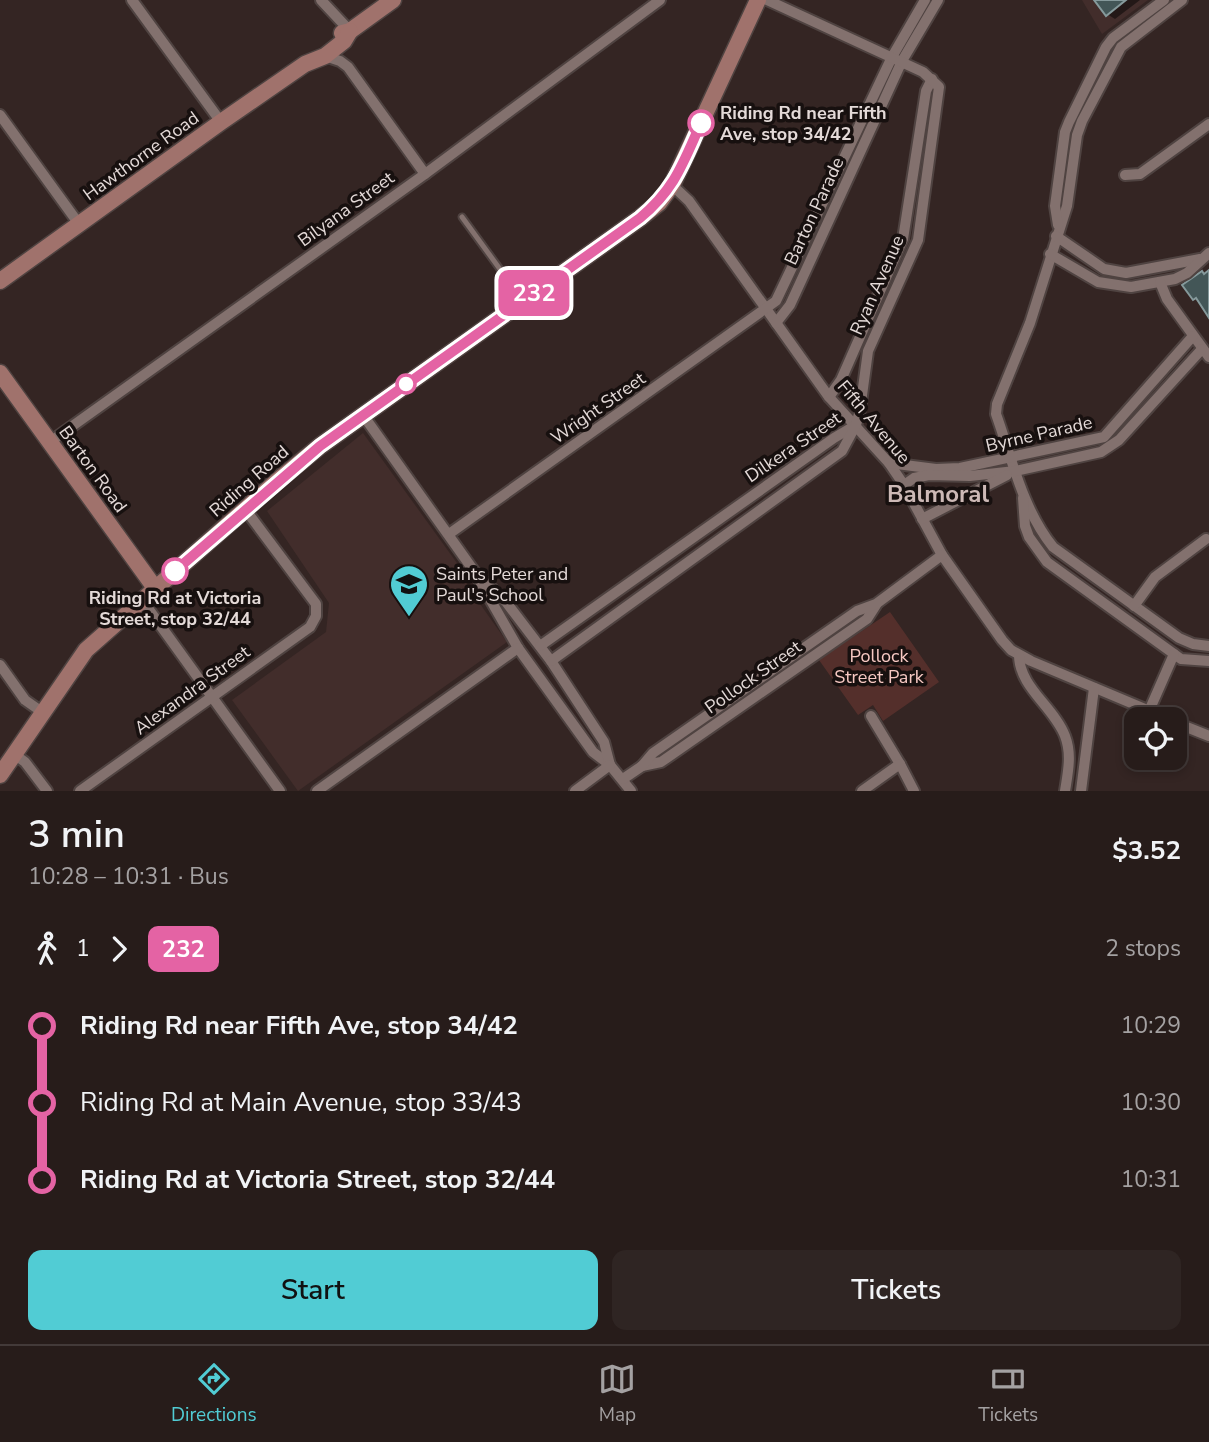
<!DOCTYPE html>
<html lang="en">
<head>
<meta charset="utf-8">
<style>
  :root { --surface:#271c1a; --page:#2f2523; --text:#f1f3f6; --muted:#a4a1a2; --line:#433a39; --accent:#51ccd4 }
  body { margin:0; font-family:"Nunito Sans",sans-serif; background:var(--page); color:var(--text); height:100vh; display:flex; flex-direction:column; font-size:26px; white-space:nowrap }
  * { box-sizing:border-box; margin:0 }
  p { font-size:23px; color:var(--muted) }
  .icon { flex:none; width:38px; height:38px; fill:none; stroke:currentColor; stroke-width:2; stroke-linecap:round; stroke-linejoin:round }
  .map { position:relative; height:791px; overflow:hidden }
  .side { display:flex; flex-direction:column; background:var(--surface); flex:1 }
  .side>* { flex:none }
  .badge { padding:0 14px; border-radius:10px; font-size:24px; line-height:46px }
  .controls { position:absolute; left:1124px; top:707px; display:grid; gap:14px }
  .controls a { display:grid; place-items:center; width:63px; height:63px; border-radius:14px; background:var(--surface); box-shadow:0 4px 10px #0003,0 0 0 2px var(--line); font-size:35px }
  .map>.badge { position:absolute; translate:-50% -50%; box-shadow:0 0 0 4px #fff }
  .legs { display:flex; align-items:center; gap:10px; height:77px; padding:0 28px; font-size:23px }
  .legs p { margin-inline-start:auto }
  .summary { display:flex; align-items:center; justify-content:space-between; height:119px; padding:0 28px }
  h1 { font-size:38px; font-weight:600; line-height:52px }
  .primary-button { display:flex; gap:14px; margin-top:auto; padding:14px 28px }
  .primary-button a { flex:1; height:80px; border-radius:14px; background:var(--accent); color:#111; font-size:28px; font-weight:600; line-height:80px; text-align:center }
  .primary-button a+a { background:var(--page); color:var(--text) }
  ul { padding:0 28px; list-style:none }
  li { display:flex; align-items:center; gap:24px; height:77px; font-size:26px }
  li i { display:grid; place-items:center; width:10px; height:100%; margin:0 9px; background:currentColor }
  li i::after { content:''; width:18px; height:18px; margin:-9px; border:5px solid; border-radius:50%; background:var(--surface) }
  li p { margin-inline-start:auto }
  li:first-child i { background:linear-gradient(#0000 50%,currentColor 0) }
  li:last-child i { background:linear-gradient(currentColor 50%,#0000 0) }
  .menu { display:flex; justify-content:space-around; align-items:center; height:98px; border-top:2px solid var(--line); background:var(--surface); font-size:19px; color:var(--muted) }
  .menu a { display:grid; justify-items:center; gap:4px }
  .menu .current { color:var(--accent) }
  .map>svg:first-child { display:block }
</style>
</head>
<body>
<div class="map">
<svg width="1209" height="791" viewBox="0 0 1209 791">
  <rect width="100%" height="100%" fill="#342523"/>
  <g fill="#422d2b">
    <path d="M1082,0H1148L1102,34Z"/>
    <path d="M363,433L462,570L468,587L507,642L298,791L232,700L326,632L329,603L267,511Z"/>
  </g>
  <path fill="#542f2b" d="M890,612L939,682L883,721L873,705L858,715L819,660Z"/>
  <path fill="#0007" d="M1100,0H1140L1115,19L1107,14Z"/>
  <g fill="#435657" stroke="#85999b" stroke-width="2">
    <path d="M1094,0H1126L1106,16Z"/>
    <path d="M1209,270V318L1196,298L1193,300L1182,285L1202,271L1204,274Z"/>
  </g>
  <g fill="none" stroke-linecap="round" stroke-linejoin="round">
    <defs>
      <path id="lane" d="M462,217L521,298"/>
      <g id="street">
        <path d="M132,0L221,122"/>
        <path d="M321,0L350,31"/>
        <path d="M1182,0L1121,47L1082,121L1077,135L1067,206L1030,323L997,404L996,414C1012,459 1023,510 1053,547L1179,638L1193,644L1209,646"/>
        <path d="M325,56L340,61L348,67L425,174"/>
        <path d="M0,115L79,224"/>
        <path d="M1125,175L1140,174L1209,124"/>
        <path d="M672,185L689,201L829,397L889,463L904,485L942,555L1002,640L1011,650L1031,661L1169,719"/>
        <path d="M1058,225L1055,206L1065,132L1069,122L1106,47L1113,38L1164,0"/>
        <path d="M1056,236L1104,269L1126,273L1200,259"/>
        <path d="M1050,254L1098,282L1131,287L1175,279L1187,273L1209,253"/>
        <path d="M1160,282L1167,299L1209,357"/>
        <path d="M776,323L790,305L902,61L938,0"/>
        <path d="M829,397L841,380L903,239L926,91L932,79"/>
        <path d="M363,415L474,571L518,648L593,752L610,765L631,791"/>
        <path d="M50,442L425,174L660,0"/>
        <path d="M889,463L936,469L960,468L1104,437L1193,336"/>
        <path d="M904,485L914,478L929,475L970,476L1015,471L1101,452L1119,440L1202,349"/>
        <path d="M1023,498L1025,526L1029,537L1047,562L1181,659L1209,661"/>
        <path d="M922,519L1007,475"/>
        <path d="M449,534L776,301L892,57L925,0"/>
        <path d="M484,581L506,602L551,661L604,742L610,765"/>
        <path d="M142,600L280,791"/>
        <path d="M1134,606L1155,577L1206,539"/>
        <path d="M540,646L834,438L856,425"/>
        <path d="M1019,655C1019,687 1054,707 1065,736C1072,754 1068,772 1065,791"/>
        <path d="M551,661L842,451L856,425L860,410L868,351L918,240L939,87L923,72L767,0"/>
        <path d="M0,665L25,700L42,712"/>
        <path d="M1149,711L1174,654"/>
        <path d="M871,716L900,764L914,791"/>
        <path d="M1174,722L1209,736"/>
        <path d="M14,754L25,762L47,791"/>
        <path d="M642,766L661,762L867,619L876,605"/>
        <path d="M623,779L642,766L653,753L857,611L876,604L942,555"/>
        <path d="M80,791L310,627L316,616V604L245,509"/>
        <path d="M317,791L518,648"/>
        <path d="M575,791L610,765"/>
        <path d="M862,791L900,764"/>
        <path d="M1081,791L1094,688"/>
      </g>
      <g id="secondary">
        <path d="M342,33L350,31L393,0"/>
        <path d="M0,281L221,122L305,64L325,56L344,41L350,31"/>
        <path d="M0,373L155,588"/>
        <path d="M0,775L86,650L277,481L320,446L640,218L659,203L672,185L758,0"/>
      </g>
    </defs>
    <use href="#lane" stroke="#4f4341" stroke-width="9"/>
    <use href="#street" stroke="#4f4341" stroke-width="14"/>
    <use href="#secondary" stroke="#4f4341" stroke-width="19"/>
    <use href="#lane" stroke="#83716e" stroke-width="5"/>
    <use href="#street" stroke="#83716e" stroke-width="10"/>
    <use href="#secondary" stroke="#a0726c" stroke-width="16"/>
  </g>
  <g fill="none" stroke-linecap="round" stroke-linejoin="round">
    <defs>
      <path id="line-1" d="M175,571L320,446L640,218C675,189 683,163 701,123"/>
    </defs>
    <use href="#line-1" stroke="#fff" stroke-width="16"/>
    <use href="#line-1" stroke="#e463a4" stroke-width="10"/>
  </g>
  <defs>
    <symbol id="school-pin" viewBox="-11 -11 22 30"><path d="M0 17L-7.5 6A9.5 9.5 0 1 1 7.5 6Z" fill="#51ccd4" stroke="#17100f"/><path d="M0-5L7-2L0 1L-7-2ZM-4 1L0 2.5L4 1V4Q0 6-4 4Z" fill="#111"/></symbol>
  </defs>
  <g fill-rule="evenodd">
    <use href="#school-pin" x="387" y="562" width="44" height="60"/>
  </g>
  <g fill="#fff" stroke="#e463a4" stroke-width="3.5">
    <circle cx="701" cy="123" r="12"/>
    <circle cx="406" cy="384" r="9"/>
    <circle cx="175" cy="571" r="12"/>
  </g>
  <g text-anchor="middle" stroke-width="7" stroke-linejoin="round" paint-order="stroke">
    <g font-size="18" font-weight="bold" fill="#e4dad8" stroke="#17100f" text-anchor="start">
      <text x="720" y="119">Riding Rd near Fifth<tspan x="720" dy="21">Ave, stop 34/42</tspan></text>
      <text x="175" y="604" text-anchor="middle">Riding Rd at Victoria<tspan x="175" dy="21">Street, stop 32/44</tspan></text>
    </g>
    <g font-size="18" fill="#e4dad8" stroke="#17100f">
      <text transform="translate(141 156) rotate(-36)" y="6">Hawthorne Road</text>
      <text transform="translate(346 209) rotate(-36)" y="6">Bilyana Street</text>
      <text transform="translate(814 211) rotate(-65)" y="6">Barton Parade</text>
      <text transform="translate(877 285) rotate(-66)" y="6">Ryan Avenue</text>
      <text transform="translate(598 408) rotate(-35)" y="6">Wright Street</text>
      <text transform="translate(874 422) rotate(50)" y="6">Fifth Avenue</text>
      <text transform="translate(1039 434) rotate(-13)" y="6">Byrne Parade</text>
      <text transform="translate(793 447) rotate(-34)" y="6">Dilkera Street</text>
      <text transform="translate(93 469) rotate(54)" y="6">Barton Road</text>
      <text transform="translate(249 481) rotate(-41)" y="6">Riding Road</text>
      <text transform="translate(753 677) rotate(-35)" y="6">Pollock Street</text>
      <text transform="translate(192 690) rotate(-36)" y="6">Alexandra Street</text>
    </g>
    <g font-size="18" fill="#e4dad8" stroke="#17100f" text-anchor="start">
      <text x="436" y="580">Saints Peter and<tspan x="436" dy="21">Paul's School</tspan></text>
    </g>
    <g font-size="18" fill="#f7c9c3" stroke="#17100f">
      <text x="879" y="662">Pollock<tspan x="879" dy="21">Street Park</tspan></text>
    </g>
    <g font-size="24" font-weight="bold" fill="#cdb9b6" stroke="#17100f">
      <text x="938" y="502">Balmoral</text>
    </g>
  </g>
</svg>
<div class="controls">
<a><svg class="icon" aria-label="locate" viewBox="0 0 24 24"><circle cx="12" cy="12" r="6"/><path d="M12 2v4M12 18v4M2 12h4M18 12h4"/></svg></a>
</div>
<b class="badge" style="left:534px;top:293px;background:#e463a4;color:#fff">232</b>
</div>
<section class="side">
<div class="summary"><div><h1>3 min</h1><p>10:28 – 10:31 · Bus</p></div><b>$3.52</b></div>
<div class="legs"><svg class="icon" aria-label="walk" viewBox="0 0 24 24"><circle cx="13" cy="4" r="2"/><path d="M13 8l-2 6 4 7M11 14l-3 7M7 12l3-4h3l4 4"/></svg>1<svg class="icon" aria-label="forward" viewBox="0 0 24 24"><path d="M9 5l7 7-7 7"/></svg><b class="badge" style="background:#e463a4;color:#fff">232</b><p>2 stops</p></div>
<ul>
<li><i style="color:#e463a4"></i><b>Riding Rd near Fifth Ave, stop 34/42</b><p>10:29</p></li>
<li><i style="color:#e463a4"></i><span>Riding Rd at Main Avenue, stop 33/43</span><p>10:30</p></li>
<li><i style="color:#e463a4"></i><b>Riding Rd at Victoria Street, stop 32/44</b><p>10:31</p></li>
</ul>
<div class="primary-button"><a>Start</a><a>Tickets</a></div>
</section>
<nav class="menu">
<a class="current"><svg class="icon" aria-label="directions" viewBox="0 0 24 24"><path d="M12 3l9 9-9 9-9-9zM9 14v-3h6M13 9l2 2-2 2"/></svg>Directions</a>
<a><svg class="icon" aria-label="map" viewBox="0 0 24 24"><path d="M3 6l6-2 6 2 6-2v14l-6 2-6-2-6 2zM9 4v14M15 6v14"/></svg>Map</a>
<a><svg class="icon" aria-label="tickets" viewBox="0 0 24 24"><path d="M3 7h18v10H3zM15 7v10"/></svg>Tickets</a>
</nav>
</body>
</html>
